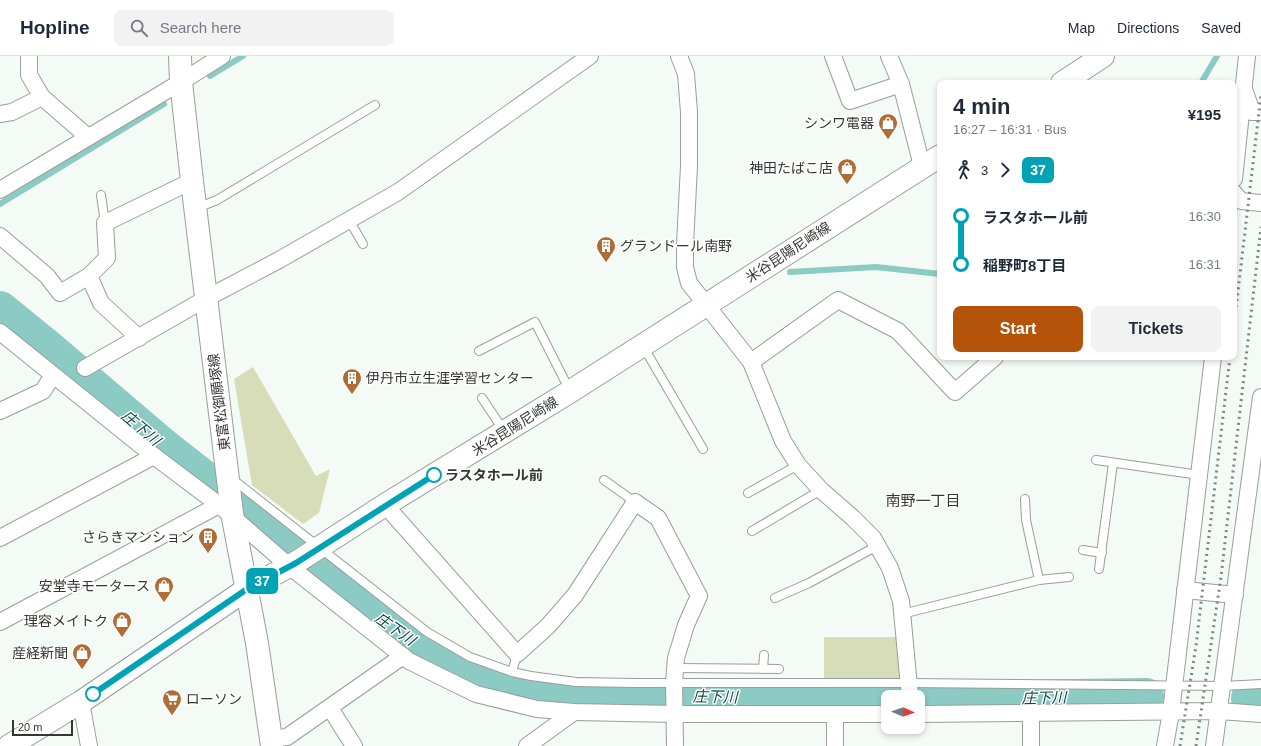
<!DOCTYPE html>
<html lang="en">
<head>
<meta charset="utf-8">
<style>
  :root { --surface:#fff; --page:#f2f2f3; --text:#1f2937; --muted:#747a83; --line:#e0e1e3; --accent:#b45309 }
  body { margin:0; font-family:Arial,"Noto Sans JP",sans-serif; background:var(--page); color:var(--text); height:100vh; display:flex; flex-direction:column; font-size:15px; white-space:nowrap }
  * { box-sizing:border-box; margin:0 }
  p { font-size:13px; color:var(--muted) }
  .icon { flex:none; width:22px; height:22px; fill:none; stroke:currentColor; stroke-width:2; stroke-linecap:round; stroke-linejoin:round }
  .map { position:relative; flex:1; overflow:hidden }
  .side { position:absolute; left:937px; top:24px; width:300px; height:280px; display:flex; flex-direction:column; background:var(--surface); border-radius:8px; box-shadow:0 2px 6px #0003 }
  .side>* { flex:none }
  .badge { padding:0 8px; border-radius:6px; font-size:14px; line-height:26px }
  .needle { width:26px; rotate:92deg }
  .controls { position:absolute; left:881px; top:634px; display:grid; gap:8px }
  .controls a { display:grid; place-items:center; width:44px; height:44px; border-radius:8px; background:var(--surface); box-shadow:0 2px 6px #0003; font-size:20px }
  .scale { position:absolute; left:12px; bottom:10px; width:61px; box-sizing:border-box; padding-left:4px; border:2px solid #343634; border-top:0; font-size:11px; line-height:14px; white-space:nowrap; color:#343634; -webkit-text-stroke:3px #fff; paint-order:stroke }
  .map>.badge { position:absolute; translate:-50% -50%; box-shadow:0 0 0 2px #fff }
  .legs { display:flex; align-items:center; gap:6px; height:44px; padding:0 16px; font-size:13px }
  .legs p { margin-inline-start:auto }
  .summary { display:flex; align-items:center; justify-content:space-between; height:68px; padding:0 16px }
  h1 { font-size:22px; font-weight:700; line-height:30px }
  .cta { display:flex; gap:8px; margin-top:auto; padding:8px 16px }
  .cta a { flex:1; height:46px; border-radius:8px; background:var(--accent); color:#fff; font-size:16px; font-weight:700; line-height:46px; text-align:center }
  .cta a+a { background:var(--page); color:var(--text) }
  ul { padding:0 16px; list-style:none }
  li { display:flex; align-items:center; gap:14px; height:48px; font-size:15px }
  li i { display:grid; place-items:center; width:6px; height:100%; margin:0 5px; background:currentColor }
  li i::after { content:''; width:10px; height:10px; margin:-5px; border:3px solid; border-radius:50%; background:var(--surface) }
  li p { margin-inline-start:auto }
  li:first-child i { background:linear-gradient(#0000 50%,currentColor 0) }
  li:last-child i { background:linear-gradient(currentColor 50%,#0000 0) }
  header { display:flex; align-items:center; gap:24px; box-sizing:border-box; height:56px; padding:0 20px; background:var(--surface); border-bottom:1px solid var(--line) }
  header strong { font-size:19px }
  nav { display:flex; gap:22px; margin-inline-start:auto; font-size:14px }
  .search { width:280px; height:36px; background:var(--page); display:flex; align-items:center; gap:10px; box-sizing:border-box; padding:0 14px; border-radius:8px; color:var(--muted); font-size:15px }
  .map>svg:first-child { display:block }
</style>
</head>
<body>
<header>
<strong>Hopline</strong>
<div class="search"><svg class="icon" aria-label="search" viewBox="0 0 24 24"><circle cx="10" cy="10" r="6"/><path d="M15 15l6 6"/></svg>Search here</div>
<nav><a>Map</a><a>Directions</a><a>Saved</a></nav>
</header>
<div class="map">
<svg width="1261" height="690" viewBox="0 0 1261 690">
  <rect width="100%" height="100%" fill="#f4faf5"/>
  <g fill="#d7dcb9">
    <path d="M253,311L316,420L330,413L319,457L303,468L252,429L234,323Z"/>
    <path d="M824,581H898L903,626L824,624Z"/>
  </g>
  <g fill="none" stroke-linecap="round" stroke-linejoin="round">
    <g stroke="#8bcbc4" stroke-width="6">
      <path d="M210,20L243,0"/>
      <path d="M1201,27L1217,0"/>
      <path d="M0,148L164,48"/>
      <path d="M790,216L876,211L940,218"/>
      <path d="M71,312L80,306"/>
    </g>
    <g stroke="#8bcbc4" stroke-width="36">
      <path d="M0,253L48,292L163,390L264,469L374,559L453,613L507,633L568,639L728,643H888"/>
      <path d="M1249,642H1261"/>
      <path d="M918,643L1146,640"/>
    </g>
    <defs>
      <g id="service">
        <path d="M101,139L105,167"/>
        <path d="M197,152L217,144L375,49"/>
        <path d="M349,164L363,188"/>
        <path d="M643,290L703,393"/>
        <path d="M479,295L535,266L570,335"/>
        <path d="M482,342L504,375"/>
        <path d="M1096,404L1199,419"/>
        <path d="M231,422L427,576L470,601L512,616L531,620L576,626L634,627H909L1223,630L1261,628"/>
        <path d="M604,424L635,446"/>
        <path d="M748,437L798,409"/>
        <path d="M752,475L821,434"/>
        <path d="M1083,494L1102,497"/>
        <path d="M1099,513L1113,407"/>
        <path d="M1039,524L1069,521"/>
        <path d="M775,542L809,527L877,490"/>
        <path d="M902,558L1039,524L1026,464L1025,443"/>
        <path d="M675,612L779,613"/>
        <path d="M763,613L764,599"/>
        <path d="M512,616L517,598"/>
      </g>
      <g id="minor">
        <path d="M29,0V19L42,41"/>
        <path d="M679,0L686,18L689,56V110L685,188V211L689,227L751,306L783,385L798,409L821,434L853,462L873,482L890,512L901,545L910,641"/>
        <path d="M833,0L850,45L901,28"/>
        <path d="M889,0L901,28L922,110"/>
        <path d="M1245,36L1252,56H1261"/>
        <path d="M0,58L12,56L42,41L88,81"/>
        <path d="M1234,123L1247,0"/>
        <path d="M0,134L181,26L222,0"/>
        <path d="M1234,137L1241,145L1261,147"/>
        <path d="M0,180L47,220L60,237L89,220L107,202L105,167L192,125"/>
        <path d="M89,220L101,247L139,282"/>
        <path d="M0,276L154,400L219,449L289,510L409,605L476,638L537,653L574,656L675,658H888"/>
        <path d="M751,306L838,244L898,275L955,336L995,301"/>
        <path d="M85,312L207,242L279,204L398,136L590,0"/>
        <path d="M0,355L43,335L53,319"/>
        <path d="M385,449L517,598L548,570L575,539L635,446L658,462L699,540L686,569L676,602L674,626L675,690"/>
        <path d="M0,482L154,400"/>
        <path d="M1185,534L1235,539"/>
        <path d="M0,566L219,449"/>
        <path d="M81,646L89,690"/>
        <path d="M330,652L354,690"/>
        <path d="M918,658L1219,655L1261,658"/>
        <path d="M271,683L287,681L403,600"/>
        <path d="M527,690L574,656"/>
        <path d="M835,690V658"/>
        <path d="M1031,690V657"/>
        <path d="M1165,690L1171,656L1213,301"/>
        <path d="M1214,690L1261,341"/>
      </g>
      <g id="secondary">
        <path d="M180,0L181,26L192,125L232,457L257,587L272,690"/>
        <path d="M1062,27L1103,0"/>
        <path d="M9,690L81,646L247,533L295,507L385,449L571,335L940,100"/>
      </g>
    </defs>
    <use href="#service" stroke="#989e99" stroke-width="10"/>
    <use href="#minor" stroke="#989e99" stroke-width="18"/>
    <use href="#secondary" stroke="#989e99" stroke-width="24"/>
    <use href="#service" stroke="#fff" stroke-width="8"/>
    <use href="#minor" stroke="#fff" stroke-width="16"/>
    <use href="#secondary" stroke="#fff" stroke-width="22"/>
    <g stroke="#828582" stroke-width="3" stroke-dasharray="2 4" stroke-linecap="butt">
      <path d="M1234,269L1261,39"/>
      <path d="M1180,690L1196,590L1230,301"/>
      <path d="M1196,690L1221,521L1261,171"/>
    </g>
  </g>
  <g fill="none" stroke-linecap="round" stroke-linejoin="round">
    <defs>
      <path id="line-1" d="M93,638L247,533L296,507L434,419"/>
    </defs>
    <use href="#line-1" stroke="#fff" stroke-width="9"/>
    <use href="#line-1" stroke="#00a3b4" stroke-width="6"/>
  </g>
  <defs>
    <symbol id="shop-pin" viewBox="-11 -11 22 30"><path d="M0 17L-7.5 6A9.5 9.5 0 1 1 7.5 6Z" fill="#ae6d37" stroke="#fff"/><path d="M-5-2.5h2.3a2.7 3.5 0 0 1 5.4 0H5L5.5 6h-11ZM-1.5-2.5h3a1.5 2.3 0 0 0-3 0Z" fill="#fff"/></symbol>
    <symbol id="building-pin" viewBox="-11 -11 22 30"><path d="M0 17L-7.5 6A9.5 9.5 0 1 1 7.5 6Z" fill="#ae6d37" stroke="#fff"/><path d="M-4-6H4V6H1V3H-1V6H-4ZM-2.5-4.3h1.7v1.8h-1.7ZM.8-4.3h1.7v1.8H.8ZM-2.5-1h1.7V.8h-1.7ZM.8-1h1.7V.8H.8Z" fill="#fff"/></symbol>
    <symbol id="supermarket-pin" viewBox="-11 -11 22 30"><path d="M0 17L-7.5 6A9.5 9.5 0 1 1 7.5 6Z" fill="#ae6d37" stroke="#fff"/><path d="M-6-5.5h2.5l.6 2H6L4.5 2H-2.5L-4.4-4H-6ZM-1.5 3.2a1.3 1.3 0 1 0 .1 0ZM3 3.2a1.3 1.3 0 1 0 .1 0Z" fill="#fff"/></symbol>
  </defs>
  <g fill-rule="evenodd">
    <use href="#shop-pin" x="877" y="56" width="22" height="30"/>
    <use href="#shop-pin" x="836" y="101" width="22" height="30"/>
    <use href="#building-pin" x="595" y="179" width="22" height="30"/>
    <use href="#building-pin" x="341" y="311" width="22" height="30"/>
    <use href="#building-pin" x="197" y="470" width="22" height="30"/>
    <use href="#shop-pin" x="153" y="519" width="22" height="30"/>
    <use href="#shop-pin" x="111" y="554" width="22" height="30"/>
    <use href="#shop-pin" x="71" y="586" width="22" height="30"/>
    <use href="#supermarket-pin" x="161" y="632" width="22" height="30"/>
  </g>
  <g fill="#fff" stroke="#00a3b4" stroke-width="2">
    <circle cx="434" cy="419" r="7"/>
    <circle cx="93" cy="638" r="7"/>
  </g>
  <g text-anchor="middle" stroke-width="3" stroke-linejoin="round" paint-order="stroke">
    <g font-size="14" fill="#343634" stroke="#fff" text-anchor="end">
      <text x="874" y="72">シンワ電器</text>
      <text x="833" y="117">神田たばこ店</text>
      <text x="620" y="195" text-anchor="start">グランドール南野</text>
      <text x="366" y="327" text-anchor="start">伊丹市立生涯学習センター</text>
      <text x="194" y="486">さらきマンション</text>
      <text x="150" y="535">安堂寺モータース</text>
      <text x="108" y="570">理容メイトク</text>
      <text x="68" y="602">産経新聞</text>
      <text x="186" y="648" text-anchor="start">ローソン</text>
    </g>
    <g font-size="14" fill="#343634" stroke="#fff">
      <text transform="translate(788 196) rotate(-33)" y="5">米谷昆陽尼崎線</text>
      <text transform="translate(219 346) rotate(-97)" y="5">東富松御願塚線</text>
      <text transform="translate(515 370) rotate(-32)" y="5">米谷昆陽尼崎線</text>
    </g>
    <g font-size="14" font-weight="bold" fill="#343634" stroke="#fff" text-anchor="start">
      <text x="445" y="424">ラスタホール前</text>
    </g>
    <g font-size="15" font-style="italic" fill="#104945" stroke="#fff">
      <text transform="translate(141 372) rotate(40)" y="5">庄下川</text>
      <text transform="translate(395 573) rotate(35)" y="5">庄下川</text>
      <text transform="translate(715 641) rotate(1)" y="5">庄下川</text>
      <text transform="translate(1044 642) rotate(-1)" y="5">庄下川</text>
    </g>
    <g font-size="15" fill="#343634" stroke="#fff">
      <text x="923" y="450">南野一丁目</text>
    </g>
  </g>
</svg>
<div class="controls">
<a><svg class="needle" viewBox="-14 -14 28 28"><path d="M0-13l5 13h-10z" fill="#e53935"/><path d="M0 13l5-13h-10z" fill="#747a83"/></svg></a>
</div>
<div class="scale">20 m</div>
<b class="badge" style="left:262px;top:525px;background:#00a3b4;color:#fff">37</b>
<section class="side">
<div class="summary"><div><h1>4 min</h1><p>16:27 – 16:31 · Bus</p></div><b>¥195</b></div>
<div class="legs"><svg class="icon" aria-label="walk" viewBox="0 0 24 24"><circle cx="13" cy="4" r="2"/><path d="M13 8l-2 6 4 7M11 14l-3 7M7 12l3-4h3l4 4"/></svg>3<svg class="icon" aria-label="forward" viewBox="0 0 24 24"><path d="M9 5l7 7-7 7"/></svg><b class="badge" style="background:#00a3b4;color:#fff">37</b></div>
<ul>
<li><i style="color:#00a3b4"></i><b>ラスタホール前</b><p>16:30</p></li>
<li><i style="color:#00a3b4"></i><b>稲野町8丁目</b><p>16:31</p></li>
</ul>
<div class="cta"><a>Start</a><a>Tickets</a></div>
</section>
</div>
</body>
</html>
